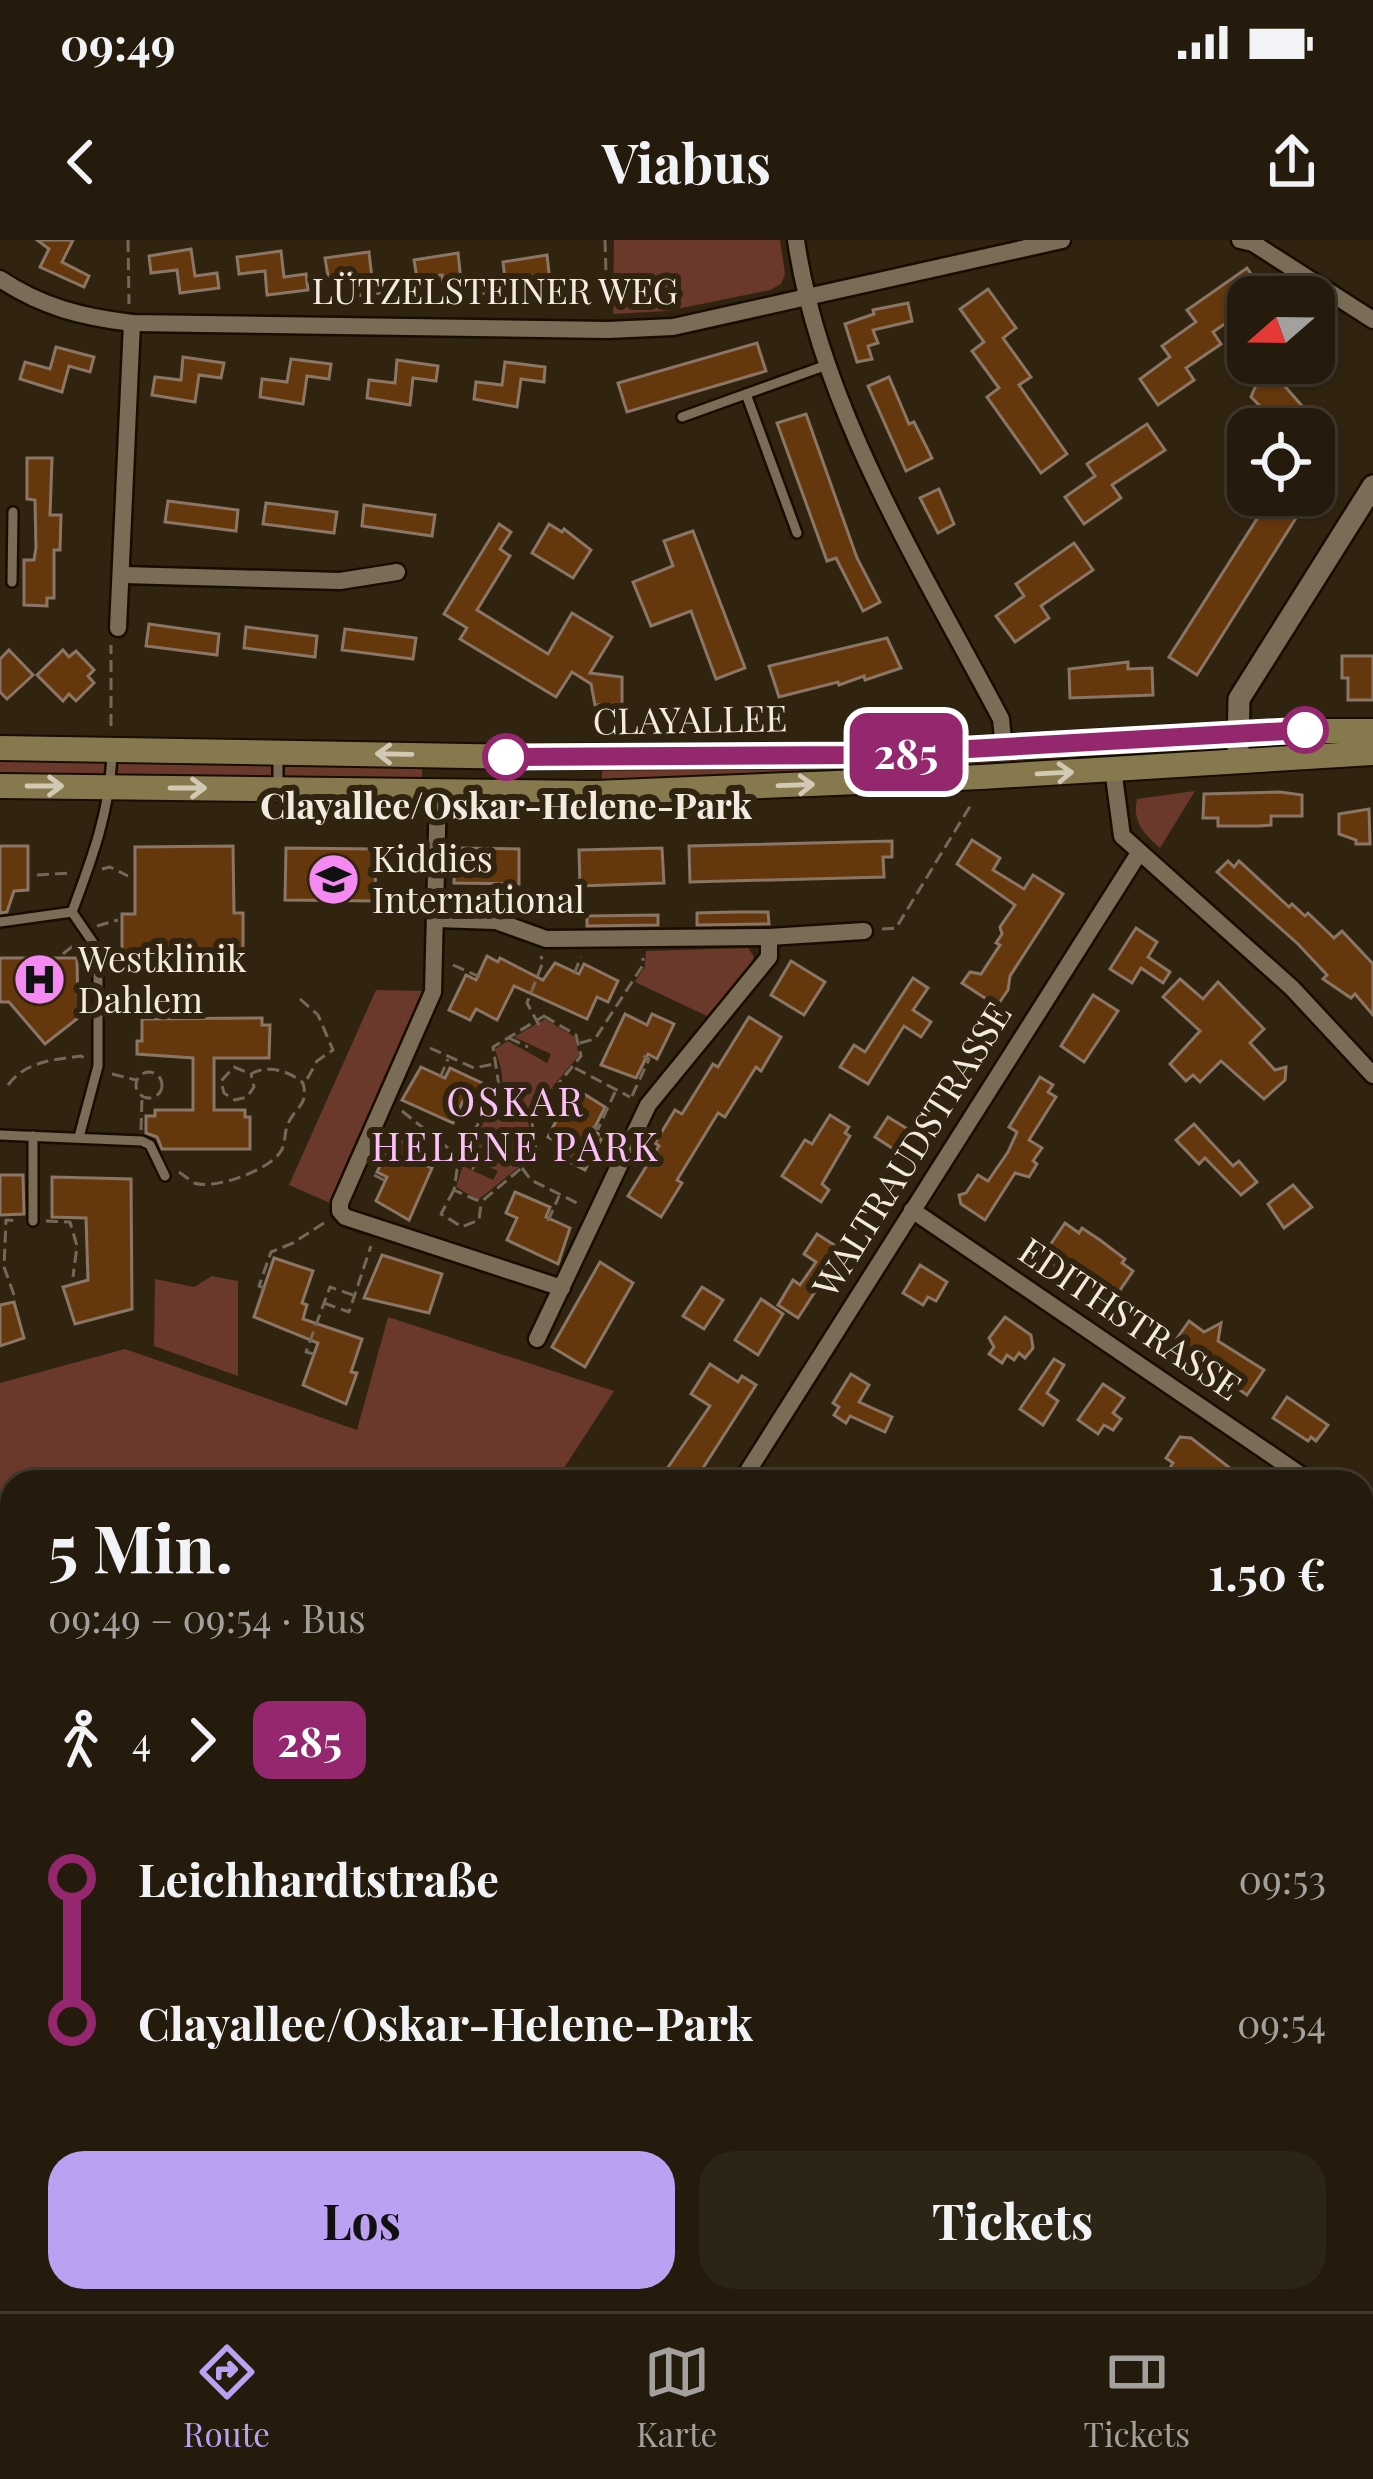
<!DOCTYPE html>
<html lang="de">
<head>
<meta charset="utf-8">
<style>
  :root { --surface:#241b0c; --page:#2c2415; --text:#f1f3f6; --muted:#a3a19d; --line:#41392d; --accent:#bca0f2 }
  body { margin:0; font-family:"Playfair Display",serif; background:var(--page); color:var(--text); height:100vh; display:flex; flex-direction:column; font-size:45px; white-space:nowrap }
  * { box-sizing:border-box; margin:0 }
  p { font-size:39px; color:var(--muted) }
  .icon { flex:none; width:66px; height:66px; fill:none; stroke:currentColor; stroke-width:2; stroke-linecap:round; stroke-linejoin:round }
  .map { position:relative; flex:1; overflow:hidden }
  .sheet { position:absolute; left:0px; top:1230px; width:1374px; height:843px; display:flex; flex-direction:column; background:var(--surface); border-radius:36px 36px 0 0; box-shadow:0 3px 9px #0004,0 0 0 3px var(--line) }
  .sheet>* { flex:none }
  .badge { padding:0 24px; border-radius:18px; font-size:42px; line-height:78px }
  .needle { width:78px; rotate:250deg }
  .buttons { position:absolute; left:1227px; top:36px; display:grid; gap:24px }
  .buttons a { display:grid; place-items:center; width:108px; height:108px; border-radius:24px; background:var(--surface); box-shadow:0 3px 9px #0004,0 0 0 3px var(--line); font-size:60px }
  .map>.badge { position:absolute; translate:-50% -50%; box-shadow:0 0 0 6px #fff }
  .legs { display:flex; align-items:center; gap:18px; height:132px; padding:0 48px; font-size:39px }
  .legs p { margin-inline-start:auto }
  .overview { display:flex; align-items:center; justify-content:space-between; height:204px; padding:0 48px }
  h1 { font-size:66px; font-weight:700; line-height:90px }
  .cta { display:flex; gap:24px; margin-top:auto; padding:24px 48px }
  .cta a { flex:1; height:138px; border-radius:36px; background:var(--accent); color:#111; font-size:48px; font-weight:700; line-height:138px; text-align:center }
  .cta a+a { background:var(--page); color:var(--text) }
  ul { padding:0 48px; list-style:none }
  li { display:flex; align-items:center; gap:42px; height:144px; font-size:45px }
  li i { display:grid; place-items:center; width:18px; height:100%; margin:0 15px; background:currentColor }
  li i::after { content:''; width:30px; height:30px; margin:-15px; border:9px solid; border-radius:50%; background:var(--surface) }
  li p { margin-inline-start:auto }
  li:first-child i { background:linear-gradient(#0000 50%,currentColor 0) }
  li:last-child i { background:linear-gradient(currentColor 50%,#0000 0) }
  .status { display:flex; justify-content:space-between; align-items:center; height:84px; padding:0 60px; background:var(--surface); direction:ltr }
  .status svg { height:33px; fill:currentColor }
  header { display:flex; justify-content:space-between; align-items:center; height:156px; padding:0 48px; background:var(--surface); font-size:54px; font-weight:700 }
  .tab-bar { display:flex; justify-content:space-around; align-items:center; height:168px; border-top:3px solid var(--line); background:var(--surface); font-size:33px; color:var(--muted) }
  .tab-bar a { display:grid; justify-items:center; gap:6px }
  .tab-bar .on { color:var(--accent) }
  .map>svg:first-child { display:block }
</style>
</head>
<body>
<div class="status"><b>09:49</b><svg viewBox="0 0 49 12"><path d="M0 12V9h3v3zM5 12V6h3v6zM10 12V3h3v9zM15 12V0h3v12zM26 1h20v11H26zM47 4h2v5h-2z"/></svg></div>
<header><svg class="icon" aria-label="back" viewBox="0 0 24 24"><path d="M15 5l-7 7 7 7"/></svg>Viabus<svg class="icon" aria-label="share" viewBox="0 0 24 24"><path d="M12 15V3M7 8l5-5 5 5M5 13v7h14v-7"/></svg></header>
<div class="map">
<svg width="1373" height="2071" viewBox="0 0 1373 2071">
  <rect width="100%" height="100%" fill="#302410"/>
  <g fill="#6b382c">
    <path d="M614,0H780L785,34L781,44L770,50L667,71L613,74Z"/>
    <path d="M1074,512V523L810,536L602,540V530L807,527Z"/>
    <path d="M0,520L422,528V538L0,533Z"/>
    <path d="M1195,551L1160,608C1144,594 1132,582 1137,559Z"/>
    <path d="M748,708L754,717L751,725L707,776L635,742L645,726L646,711Z"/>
    <path d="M376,750L427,751L330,963L289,945Z"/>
    <path d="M545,779L575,797L579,815L532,872L501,858L498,867L516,876L519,872L527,876L534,915L478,960L456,947L463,926L493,940L498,931L480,923L477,928L467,923L479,907C475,880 500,868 502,844C503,828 499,824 495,809L508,801L547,823L551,814L514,797Z"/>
    <path d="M212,1036L238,1041V1136L154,1106L155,1039L194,1047Z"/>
    <path d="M388,1077L614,1151L555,1242H12V1365L0,1317V1143L125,1109L357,1190Z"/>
    <path d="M1373,1840V2020H1362V1841Z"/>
  </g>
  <g fill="#65370d" stroke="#8b7565" stroke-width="3">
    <path d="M37,0H73L62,22L89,36L84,47L40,27L49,9Z"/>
    <path d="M191,9L195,36L217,33L219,48L180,53L177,30L151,33L149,16Z"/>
    <path d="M281,11L284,37L306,34L308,50L267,55L265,31L239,34L237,17Z"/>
    <path d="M369,12L372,39L395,37L397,51L356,56L353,33L328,36L325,18Z"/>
    <path d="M458,13L461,40L484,37L486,53L445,58L442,35L417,38L414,20Z"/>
    <path d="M547,15L550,42L573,39L575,54L534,59L531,36L505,39L503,22Z"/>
    <path d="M1247,28L1267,57H1248V68L1213,92L1221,104L1186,128L1194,140L1158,165L1140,139L1170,117L1162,106L1196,82L1187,70Z"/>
    <path d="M988,49L1016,88L1003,98L1031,137L1019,145L1067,214L1041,233L987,157L999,148L972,111L984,102L960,69Z"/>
    <path d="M908,63L912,81L873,90L878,103L868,106L872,119L857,122L845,84L874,74L873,70Z"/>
    <path d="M757,103L766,131L627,172L618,143Z"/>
    <path d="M56,107L94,117L90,132L69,126L62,152L20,139L25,122L50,129Z"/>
    <path d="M183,117L224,123L221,138L199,135L195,162L152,155L155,137L181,140Z"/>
    <path d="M291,119L331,124L329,139L307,136L303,164L260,157L262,139L287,142Z"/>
    <path d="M397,120L438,126L436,141L413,138L410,165L367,158L369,140L395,143Z"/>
    <path d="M505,122L545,127L544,142L521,139L517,167L474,159L476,142L502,145Z"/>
    <path d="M1274,134L1304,168L1301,176L1314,189H1283L1251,157L1256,145Z"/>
    <path d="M889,137L909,184L914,182L932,218L906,231L868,146Z"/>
    <path d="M806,174L857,318L880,362L863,371L836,318L827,321L777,183Z"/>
    <path d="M1147,184L1165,210L1112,245L1121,258L1084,284L1065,257L1095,236L1087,224Z"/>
    <path d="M27,218H52L50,275H61L60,310H54V358H47V366L24,365V320H34L36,308L35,260L27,259Z"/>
    <path d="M939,249L954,284L938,293L920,258Z"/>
    <path d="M1269,260L1296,278L1197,435L1169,417Z"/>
    <path d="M168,261L238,270L236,291L165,282Z"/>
    <path d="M266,263L337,272L334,293L263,284Z"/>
    <path d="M364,265L435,275L432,296L362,286Z"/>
    <path d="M499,284L511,292L500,309L510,316L477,370L548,414L572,373L612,397L590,433L622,437V464L595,465L591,444L572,432L556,457L460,399L467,388L444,374Z"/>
    <path d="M549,284L562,292L564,289L591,310L573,338L532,313Z"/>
    <path d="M693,291L745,428L716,439L691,371L651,386L633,342L673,326L664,301Z"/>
    <path d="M1074,303L1093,330L1041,366L1049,378L1015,402L996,376L1024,356L1016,344Z"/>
    <path d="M149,384L219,394L217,415L146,406Z"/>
    <path d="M246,387L317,396L315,417L244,408Z"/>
    <path d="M345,389L416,398L413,419L342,410Z"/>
    <path d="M887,398L901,428L865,440L864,436L839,445L838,442L779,457L769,426Z"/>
    <path d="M9,410L33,435L7,459L0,452V419Z"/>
    <path d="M63,410L69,417L76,411L94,430L88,436L94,443L76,461L69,454L63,461L37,435Z"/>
    <path d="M1342,416H1373V460H1348V438H1342Z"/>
    <path d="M1128,422V429L1152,428L1153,455L1070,458L1069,429Z"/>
    <path d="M1280,552L1302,555V576H1271V585L1258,586H1218V578H1203L1204,554Z"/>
    <path d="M1369,569L1370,604H1356V600L1339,594V574Z"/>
    <path d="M972,600L1000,618L993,630L1024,649L1033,635L1063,654L1010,736L1008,750L997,766L962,743L970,732L981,734L1000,705L996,703L1002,694L1000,687L1015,665L957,624Z"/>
    <path d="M892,601V617H883L884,637L690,642L689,606Z"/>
    <path d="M0,606H28V650L14,651L7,672L0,673Z"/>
    <path d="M233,606L234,673H243V719H122V674H135V607Z"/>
    <path d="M286,608L376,609L375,661L285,660Z"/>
    <path d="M455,608L519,609V644L454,643Z"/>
    <path d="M662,608L664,643L580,646L579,610Z"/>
    <path d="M1228,621L1234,627L1239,621L1289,667L1292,664L1305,676L1308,673L1334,698L1342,691L1373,724V775L1355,754L1351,758L1323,739L1327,735L1298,704L1217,632Z"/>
    <path d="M734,672H768L769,684L697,685V673Z"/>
    <path d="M658,675V685L587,686V676Z"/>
    <path d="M1136,688L1157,702L1148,717L1170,732L1163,743L1141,728L1132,743L1110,729Z"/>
    <path d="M487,716L498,722L500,718L543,740L555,723L579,734L584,724L618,741L608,762L597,757L587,779L514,746L497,780L476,769L470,780L449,770L466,735L476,740Z"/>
    <path d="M0,718H77L78,778L45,804L9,762H0Z"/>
    <path d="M791,721L825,742L804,775L771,755Z"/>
    <path d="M913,738L928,748L913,770L931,782L921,797L904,786L868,844L840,827L854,805L865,812Z"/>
    <path d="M1180,739L1203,759L1218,742L1264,789L1250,803L1275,830L1286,827L1285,840L1264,859L1221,821L1200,842L1193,835L1186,841L1170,824L1200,791L1163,757Z"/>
    <path d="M1093,755L1118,771L1084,822L1061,806Z"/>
    <path d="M625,774L647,785L652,774L674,784L657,819L648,814L636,838L601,825Z"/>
    <path d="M749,777L781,797L761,831L756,827L725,877L718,873L677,940L682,943L661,977L628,956L659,906L655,903L675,870L682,874L713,824L718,827Z"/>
    <path d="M262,778V785H270L269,818H214V870H245V877H250V909H162L157,897L146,893V876H155V870H193V818L137,814V801H142V779Z"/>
    <path d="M421,827L445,838L450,828L484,844L474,866L463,861L453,883L402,860Z"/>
    <path d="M1040,837L1053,845L1048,852L1056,857L1029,900L1042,908L1033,921L1037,924L1029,937L1015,933L985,980L961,964L959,955L966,953L978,935L988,941L1008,912L1017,892L1009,887Z"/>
    <path d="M573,847L605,867L593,891L603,896L585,930L564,919L569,908L548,897Z"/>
    <path d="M830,875L849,887L845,893L850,896L822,944L829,950L821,962L782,936L805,900L812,904Z"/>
    <path d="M888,877L914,893L901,914L875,897Z"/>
    <path d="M1194,884L1233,926L1239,921L1257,942L1241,955L1205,918L1199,924L1176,900Z"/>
    <path d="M393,898L415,908L410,919L432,928L409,980L376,961L387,937L377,932Z"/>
    <path d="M0,935H23L24,974L0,975Z"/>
    <path d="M52,937L131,939L132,1069L75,1084L63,1047L88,1040L86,978L52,977Z"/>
    <path d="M1293,945L1312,967L1284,988L1268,964Z"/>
    <path d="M515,952L550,967L546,977L570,988L558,1024L507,1000L517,978L506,973Z"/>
    <path d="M1065,983L1079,993L1082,988L1100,1000L1125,1019L1122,1023L1133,1031L1114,1059L1090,1043L1094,1037L1068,1020L1061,1030L1042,1017Z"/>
    <path d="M817,994L842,1010L798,1078L778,1065L793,1040L800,1045L816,1022L804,1014Z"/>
    <path d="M382,1015L442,1034L429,1073L364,1058Z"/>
    <path d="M274,1018L313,1031L302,1063L307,1065L303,1079L362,1099L351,1132L357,1133L346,1164L303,1145L318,1103L254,1077Z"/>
    <path d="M600,1022L633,1043L585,1127L552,1107Z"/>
    <path d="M920,1025L947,1042L936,1061L928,1057L923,1065L903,1053Z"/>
    <path d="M702,1047L723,1060L704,1089L683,1076Z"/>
    <path d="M761,1059L783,1074L758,1115L735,1100Z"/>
    <path d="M14,1062L24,1098L0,1106V1065Z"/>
    <path d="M1005,1077L1031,1095L1033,1108L1025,1118L1019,1113L1014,1120L1007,1115L1002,1123L989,1114L994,1107L989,1098Z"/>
    <path d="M1189,1081L1204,1092L1221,1083L1218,1101L1264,1130L1247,1155L1173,1104Z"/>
    <path d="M1054,1119L1064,1125L1047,1153L1058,1161L1043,1185L1020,1169Z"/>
    <path d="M710,1124L738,1142L742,1136L756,1145L694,1242H658L710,1166L691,1154Z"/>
    <path d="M851,1134L869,1145L859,1162L892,1177L885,1192L850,1176L846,1183L834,1175L839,1167L833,1163Z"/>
    <path d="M1103,1144L1124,1158L1113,1173L1121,1179L1113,1190L1104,1185L1098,1194L1078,1180Z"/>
    <path d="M1287,1157L1328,1185L1316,1201L1311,1197L1308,1201L1273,1178Z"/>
    <path d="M1180,1197L1191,1198L1248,1242H1185L1168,1231L1173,1223L1166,1218Z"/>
  </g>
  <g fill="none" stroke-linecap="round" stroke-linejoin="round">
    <defs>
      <g id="service">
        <path d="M746,154L797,293"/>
        <path d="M682,177L827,125"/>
        <path d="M12,342L13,272"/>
        <path d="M278,549V512"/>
        <path d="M0,682L72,672"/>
        <path d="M0,895L142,901L150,905L165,936"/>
        <path d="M33,896V981"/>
        <path d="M79,897L98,826V710L72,672C92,619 111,568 112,511"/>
      </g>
      <g id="minor">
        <path d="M796,0C820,167 923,331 1001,479L1004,508"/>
        <path d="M1240,0L1253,3L1373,80"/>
        <path d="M0,39C42,67 82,77 132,83L608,90L673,87L1062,0"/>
        <path d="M123,335L340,341L397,332"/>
        <path d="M118,388L132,83"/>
        <path d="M1113,529L1122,596L1292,748L1373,835"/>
        <path d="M438,552L433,752L340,963V971L345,977L562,1048"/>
        <path d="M436,679L496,681L546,699L769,697L864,691"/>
        <path d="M912,970L1311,1242"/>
        <path d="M537,1099L648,865L769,717V697"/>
        <path d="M741,1242L1139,613"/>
        <path d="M1362,1277L1373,1284"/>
        <path d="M1362,1319L1373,1309"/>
        <path d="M1362,1637L1373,1633"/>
        <path d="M0,1936L12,1933"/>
        <path d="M317,2061L320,2071"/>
      </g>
      <path id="tertiary" d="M1238,509L1239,459L1373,246"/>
      <g id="secondary">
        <path d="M0,508L527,517L861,515L1288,491H1373"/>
        <path d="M0,546L595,553L981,537L1373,513"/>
      </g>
    </defs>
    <use href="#service" stroke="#170d00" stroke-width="14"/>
    <use href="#minor" stroke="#170d00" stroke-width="21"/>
    <use href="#tertiary" stroke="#170d00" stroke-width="26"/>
    <use href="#secondary" stroke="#170d00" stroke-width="28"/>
    <g stroke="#746958" stroke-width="3" stroke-dasharray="12 6" stroke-linecap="butt">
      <path d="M128,0L129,64"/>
      <path d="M605,0L607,70"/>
      <path d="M111,486V405"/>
      <path d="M102,629L110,627L128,636"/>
      <path d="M37,635L69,633"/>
      <path d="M97,686L118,680"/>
      <path d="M882,689L896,688L972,563"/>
      <path d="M63,714L75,704"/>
      <path d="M453,725L480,737"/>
      <path d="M574,734L581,717"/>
      <path d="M300,759L318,775L333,810L317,821L305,843"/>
      <path d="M544,776L576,795L581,816L531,877L537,915L481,962L454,950L457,930L476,905L473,893L499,846L493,807Z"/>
      <path d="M539,785L527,763L543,722L541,716"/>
      <path d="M509,798L528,807"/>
      <path d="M580,803L595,799L643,725V718"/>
      <path d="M430,808L474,828L494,824"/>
      <path d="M575,828L630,857"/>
      <circle cx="149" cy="845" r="13"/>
      <path d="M112,834L136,840"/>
      <path d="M440,838L448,819"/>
      <path d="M8,845C26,821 53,820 81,816L86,819"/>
      <path d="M632,856L649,819L643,816"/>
      <path d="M521,870L529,875"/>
      <path d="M402,871L474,929"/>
      <path d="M592,887L598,889L615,852"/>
      <path d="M141,890L142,858"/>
      <path d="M522,928L531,940L579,964"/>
      <path d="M179,932C182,934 191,941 194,943C215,950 270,930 281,911C286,903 284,892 288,884C295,866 309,867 303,843C290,831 267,824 251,834L234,827L221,841L224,853L235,860L247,857L254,847L251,834"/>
      <path d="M374,935L388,942"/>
      <path d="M454,950L441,974L462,987L479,980L481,964"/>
      <path d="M46,981L70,982L77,1006L73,1037"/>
      <path d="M548,981L559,956"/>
      <path d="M264,1048L259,1046L271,1012L293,1003L324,983"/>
      <path d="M14,1055L4,1027L6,980L18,981"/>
      <path d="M324,1063L349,1072L371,1006"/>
      <path d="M314,1114L306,1112L330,1047L353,1055"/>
      <path d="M0,1362L12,1409"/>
      <path d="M1362,1857L1373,1856"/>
      <path d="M1362,1947H1373"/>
      <path d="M1089,2071L1091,2061"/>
    </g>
    <use href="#service" stroke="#7a6c56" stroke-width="9"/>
    <use href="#minor" stroke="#7a6c56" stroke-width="16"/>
    <use href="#tertiary" stroke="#7a6c56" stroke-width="21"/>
    <use href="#secondary" stroke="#86794e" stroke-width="24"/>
    <g stroke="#8e8474" stroke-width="6" stroke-dasharray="6 12" stroke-linecap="butt">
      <path d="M0,1463L12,1512"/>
      <path d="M0,1507L12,1555"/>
      <path d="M140,2061L142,2071"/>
    </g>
  </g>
  <defs><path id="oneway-shaft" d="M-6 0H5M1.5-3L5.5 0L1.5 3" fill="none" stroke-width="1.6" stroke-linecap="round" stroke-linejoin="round" transform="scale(3)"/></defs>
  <g stroke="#d2c9b4">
    <use href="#oneway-shaft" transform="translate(394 514) rotate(-179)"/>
    <use href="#oneway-shaft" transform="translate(1055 533) rotate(-3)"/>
    <use href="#oneway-shaft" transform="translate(796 545) rotate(-2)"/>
    <use href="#oneway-shaft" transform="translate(45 546)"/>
    <use href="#oneway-shaft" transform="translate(188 548)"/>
  </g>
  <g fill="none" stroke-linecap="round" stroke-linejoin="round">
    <defs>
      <path id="line-1" d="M506,517L861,515L1305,490"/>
    </defs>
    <use href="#line-1" stroke="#fff" stroke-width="27"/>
    <use href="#line-1" stroke="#95276e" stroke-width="18"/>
  </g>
  <defs>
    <symbol id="school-disc" viewBox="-11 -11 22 22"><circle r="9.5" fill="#f389f1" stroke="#302410"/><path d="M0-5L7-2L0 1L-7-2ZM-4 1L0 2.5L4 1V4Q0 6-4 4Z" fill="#111"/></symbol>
    <symbol id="hospital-disc" viewBox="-11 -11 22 22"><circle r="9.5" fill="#f389f1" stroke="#302410"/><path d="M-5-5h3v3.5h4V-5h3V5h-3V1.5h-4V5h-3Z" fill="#111"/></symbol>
  </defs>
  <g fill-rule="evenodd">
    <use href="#school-disc" x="304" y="610" width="59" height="59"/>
    <use href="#hospital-disc" x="10" y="710" width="59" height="59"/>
  </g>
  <g fill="#fff" stroke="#95276e" stroke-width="6">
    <circle cx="1305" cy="490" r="21"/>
    <circle cx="506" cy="517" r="21"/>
  </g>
  <g text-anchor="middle" stroke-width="12" stroke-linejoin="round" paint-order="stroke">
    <g font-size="36" fill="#f3ebdf" stroke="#302410">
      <text x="495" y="64">LÜTZELSTEINER WEG</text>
      <text transform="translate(690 480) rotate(-1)" y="13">CLAYALLEE</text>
      <text transform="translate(912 910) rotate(-58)" y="13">WALTRAUDSTRASSE</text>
      <text transform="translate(1130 1079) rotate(34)" y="13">EDITHSTRASSE</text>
    </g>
    <g font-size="36" font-weight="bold" fill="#f3ebdf" stroke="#302410">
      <text x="506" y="579">Clayallee/Oskar-Helene-Park</text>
    </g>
    <g font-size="36" fill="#f3ebdf" stroke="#302410" text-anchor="start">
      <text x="372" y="632">Kiddies<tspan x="372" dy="41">International</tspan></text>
      <text x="78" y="732">Westklinik<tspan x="78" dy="41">Dahlem</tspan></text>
    </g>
    <g font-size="39" letter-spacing="3" fill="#fcc0f9" stroke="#302410">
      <text x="516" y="876">OSKAR<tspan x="516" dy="45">HELENE PARK</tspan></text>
    </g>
  </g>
</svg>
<div class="buttons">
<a><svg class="needle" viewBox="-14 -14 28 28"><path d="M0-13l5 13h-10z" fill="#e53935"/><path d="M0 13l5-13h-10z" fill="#a3a19d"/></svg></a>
<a><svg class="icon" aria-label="locate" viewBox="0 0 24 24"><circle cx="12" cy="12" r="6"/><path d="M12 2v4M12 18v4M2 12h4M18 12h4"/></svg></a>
</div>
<b class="badge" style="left:906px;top:512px;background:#95276e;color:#fff">285</b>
<section class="sheet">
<div class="overview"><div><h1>5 Min.</h1><p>09:49 – 09:54 · Bus</p></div><b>1.50 €</b></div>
<div class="legs"><svg class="icon" aria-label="walk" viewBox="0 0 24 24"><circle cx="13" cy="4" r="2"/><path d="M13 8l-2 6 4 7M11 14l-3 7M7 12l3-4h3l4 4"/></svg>4<svg class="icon" aria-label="forward" viewBox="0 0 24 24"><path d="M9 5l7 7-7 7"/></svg><b class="badge" style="background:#95276e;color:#fff">285</b></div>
<ul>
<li><i style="color:#95276e"></i><b>Leichhardtstraße</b><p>09:53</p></li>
<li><i style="color:#95276e"></i><b>Clayallee/Oskar-Helene-Park</b><p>09:54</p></li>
</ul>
<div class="cta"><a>Los</a><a>Tickets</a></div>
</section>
</div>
<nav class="tab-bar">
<a class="on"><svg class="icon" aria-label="directions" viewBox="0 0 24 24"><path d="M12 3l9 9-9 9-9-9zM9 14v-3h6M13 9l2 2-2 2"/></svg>Route</a>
<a><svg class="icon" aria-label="map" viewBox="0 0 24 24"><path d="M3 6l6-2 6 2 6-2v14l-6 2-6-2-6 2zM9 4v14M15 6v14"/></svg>Karte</a>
<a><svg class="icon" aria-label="tickets" viewBox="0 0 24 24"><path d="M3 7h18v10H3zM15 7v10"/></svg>Tickets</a>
</nav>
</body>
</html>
